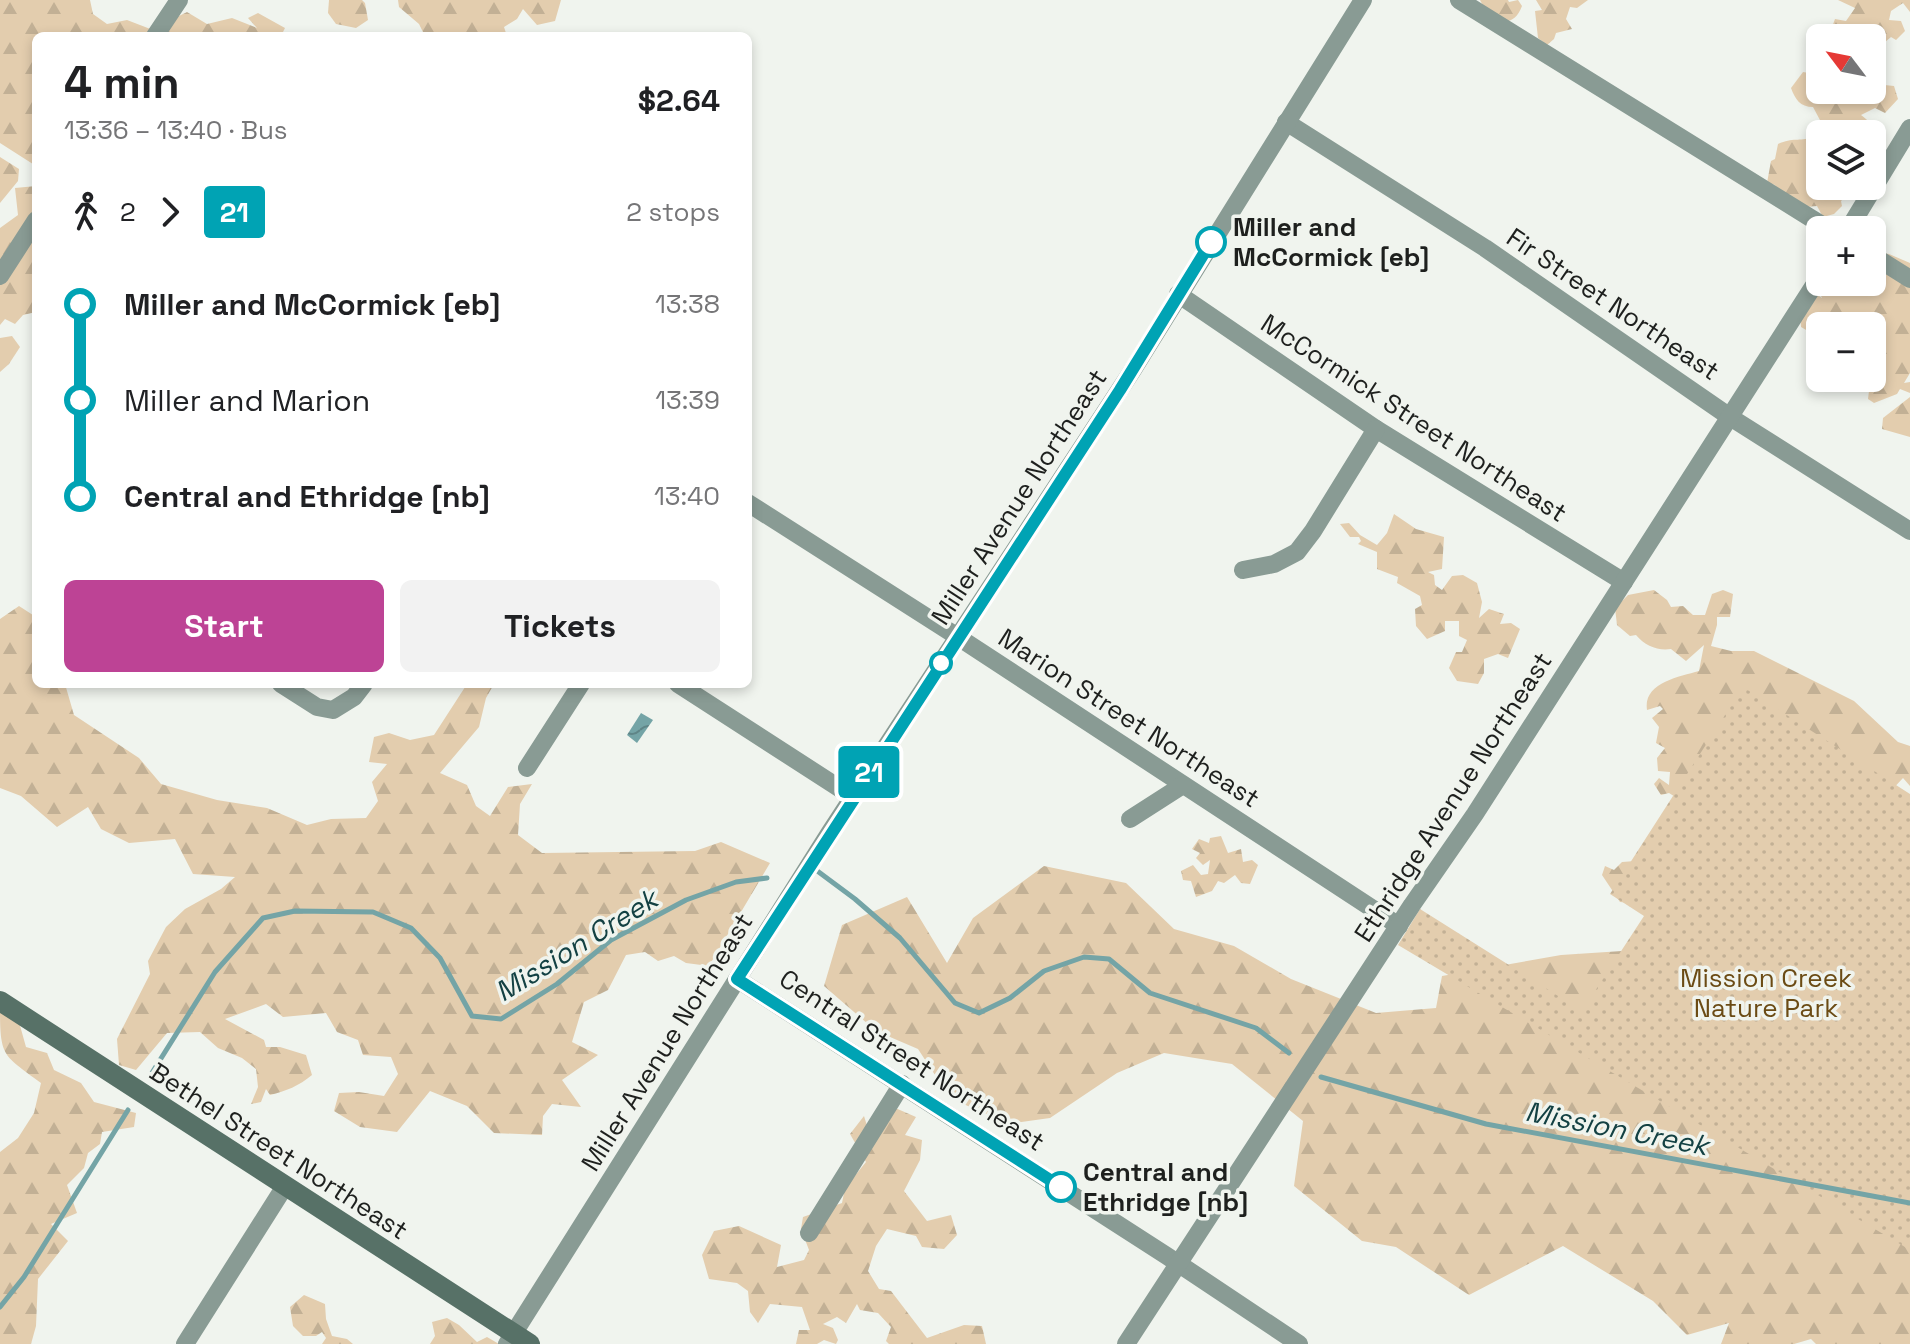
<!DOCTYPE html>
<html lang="en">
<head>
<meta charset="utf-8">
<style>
  :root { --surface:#fff; --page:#f2f2f2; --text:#202124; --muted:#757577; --accent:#bd4395 }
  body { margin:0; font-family:"Space Grotesk",sans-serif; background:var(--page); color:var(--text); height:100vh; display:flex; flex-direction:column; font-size:30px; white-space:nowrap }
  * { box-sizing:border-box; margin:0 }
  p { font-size:26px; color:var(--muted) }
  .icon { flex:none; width:44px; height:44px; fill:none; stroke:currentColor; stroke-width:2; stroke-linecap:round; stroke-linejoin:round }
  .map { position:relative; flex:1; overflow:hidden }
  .drawer { position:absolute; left:32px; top:32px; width:720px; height:656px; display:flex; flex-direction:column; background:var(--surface); border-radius:12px; box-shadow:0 4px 12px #0003 }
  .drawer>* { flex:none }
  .badge { padding:0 16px; border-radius:6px; font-size:28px; line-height:52px }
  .needle { width:52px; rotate:302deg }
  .controls { position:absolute; left:1806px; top:24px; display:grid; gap:16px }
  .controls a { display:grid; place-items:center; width:80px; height:80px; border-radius:12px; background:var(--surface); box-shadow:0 4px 12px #0003; font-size:40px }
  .map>.badge { position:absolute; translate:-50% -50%; box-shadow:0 0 0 4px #fff }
  .legs { display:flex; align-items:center; gap:12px; height:88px; padding:0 32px; font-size:26px }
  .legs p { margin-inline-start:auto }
  .summary { display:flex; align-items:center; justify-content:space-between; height:136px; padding:0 32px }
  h1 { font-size:44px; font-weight:800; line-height:60px }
  .button { display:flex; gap:16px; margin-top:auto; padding:16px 32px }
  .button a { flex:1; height:92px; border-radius:12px; background:var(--accent); color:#fff; font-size:32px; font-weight:800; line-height:92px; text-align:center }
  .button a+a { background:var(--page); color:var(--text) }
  ul { padding:0 32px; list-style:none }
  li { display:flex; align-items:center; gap:28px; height:96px; font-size:30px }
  li i { display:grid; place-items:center; width:12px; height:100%; margin:0 10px; background:currentColor }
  li i::after { content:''; width:20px; height:20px; margin:-10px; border:6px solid; border-radius:50%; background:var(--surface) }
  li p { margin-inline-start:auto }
  li:first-child i { background:linear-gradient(#0000 50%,currentColor 0) }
  li:last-child i { background:linear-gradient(currentColor 50%,#0000 0) }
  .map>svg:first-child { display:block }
</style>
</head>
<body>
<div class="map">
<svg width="1910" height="1344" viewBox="0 0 1910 1344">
  <defs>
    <pattern id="forest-firs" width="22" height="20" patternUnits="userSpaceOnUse" patternTransform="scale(2)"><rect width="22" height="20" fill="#e3cdae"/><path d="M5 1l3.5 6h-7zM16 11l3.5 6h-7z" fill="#c2b095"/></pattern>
    <pattern id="park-dots" width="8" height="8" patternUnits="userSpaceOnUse" patternTransform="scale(2)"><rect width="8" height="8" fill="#e3cdae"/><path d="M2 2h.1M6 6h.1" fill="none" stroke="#c2b095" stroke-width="1.8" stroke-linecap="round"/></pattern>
    <pattern id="water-waves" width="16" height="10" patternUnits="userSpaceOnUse" patternTransform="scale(2)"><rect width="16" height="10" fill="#74a4a6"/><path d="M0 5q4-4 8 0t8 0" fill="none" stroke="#5f8587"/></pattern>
  </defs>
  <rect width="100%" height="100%" fill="#f0f4ee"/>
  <g fill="url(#forest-firs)">
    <path d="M0,0H90L93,14L107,24L127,20L153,30L149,36H36V166L0,143Z"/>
    <path d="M329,0H362L365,3L368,20L356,28L336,24L328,13Z"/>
    <path d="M398,0H561L555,21L537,25L523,9L517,19L504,27L507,36H425L419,24L399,7Z"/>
    <path d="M1480,0H1508L1509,2L1518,0L1522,6C1512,33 1489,20 1480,0Z"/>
    <path d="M1536,0H1588L1577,8L1570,7L1566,19L1572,29L1556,33L1554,39L1547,45L1538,38L1535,11L1542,10Z"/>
    <path d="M1838,0H1910V12L1903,3L1891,11L1889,20L1901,21L1905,31L1896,40L1891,37L1878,48L1883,60L1873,65L1878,75H1872V38H1828L1835,19L1846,21L1855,8Z"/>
    <path d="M187,12L207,24L232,18L257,28L248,18L258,13L285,28L281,36H161L173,19Z"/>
    <path d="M1820,66V90H1872V79L1875,84L1894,86L1898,99L1885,113L1875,108L1861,115C1874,125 1875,127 1879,143L1872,154V134H1820V186H1856L1841,201L1842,206L1834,214L1823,217L1817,206L1782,209L1775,185L1767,183L1771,161L1775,159L1778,144C1793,137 1799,142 1812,137L1821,122L1813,107C1800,107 1795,99 1791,88L1803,72L1815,74Z"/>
    <path d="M0,157L19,169L18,181L0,203Z"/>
    <path d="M36,186V312L23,315L15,324L5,319L0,325V228L18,215L15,188Z"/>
    <path d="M1872,251L1889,254L1910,263V373L1904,383L1910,382V393L1900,389L1897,394L1874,403L1868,399L1869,391L1845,387L1833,378H1872V326H1820V338L1801,327L1800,312L1813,292L1822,298L1813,277L1820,266V282H1872Z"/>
    <path d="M12,336L20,347L9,364L0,372V338Z"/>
    <path d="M1910,397V437L1882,429L1883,418Z"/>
    <path d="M1394,514L1416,529L1444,537L1442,569L1428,572L1434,575L1435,585L1442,590L1452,576L1463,575L1477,583L1482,602L1479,618L1489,609L1504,614L1500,624L1511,623L1520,629L1508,658L1498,654L1484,659V673L1478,684L1457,681L1449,668L1456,652H1462L1467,640L1459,636V621H1445V631L1427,639L1416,626L1415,609L1422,605L1420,596L1397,583L1398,577L1377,569V552L1358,544L1361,541L1359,537H1350L1340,524L1349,523L1360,535L1377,545L1387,533Z"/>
    <path d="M1654,590L1667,600L1671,607L1683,606L1693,615H1705L1712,594L1723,590L1733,594L1730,617H1717V625L1711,646L1731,651H1754L1854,701L1898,742L1910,746V786L1903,778L1889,793L1910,821V1344H1816L1811,1339L1794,1344H1721L1729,1323L1687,1335L1653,1301L1563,1246L1469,1295L1396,1247L1362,1241L1294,1186L1303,1121L1232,1064L1164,1053L1117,1073L1050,1118L1008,1124L950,1098L918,1049L876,1031L824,986L842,925L907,897L947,963L973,918L1044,866L1126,883L1174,929L1234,946L1291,979L1376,1013L1436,1008L1442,976L1561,955L1622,951L1650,921L1632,903L1620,902L1602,875L1605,866L1614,870L1622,862L1662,859L1680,800L1669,793L1661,795L1654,784L1659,778L1669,785L1670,772L1658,771L1657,758L1665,748L1656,743L1659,727L1652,718L1663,709L1660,706L1647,710C1643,683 1678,677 1699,671L1704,645L1686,661L1671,649C1658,651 1645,646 1636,635L1630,636L1617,625L1615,608L1628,595Z"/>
    <path d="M19,606L36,617V684H65L74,715L139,758L161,784L217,800L267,808L307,825L331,819L366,818L378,801L372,782L387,764L369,762L374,737L389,733L410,740L434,735L467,684H494L486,698L479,727L440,773L467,785L476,806L490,816L508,787L532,784L520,804L518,835L542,853L695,851L721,842L770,863L709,966L686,963L674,956L658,961L645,952L626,955L608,990L584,1002L572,1042L598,1055L562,1080L581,1107L552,1104L543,1116L542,1135L494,1133L467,1106L430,1091L397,1132L360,1127L334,1111L339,1093L359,1092L384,1096L398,1074L391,1057L363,1055L358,1040L337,1032L326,1013L283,1017L266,1004L225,1019L264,1040L266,1047H280L306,1055L312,1075C299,1086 286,1091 270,1095L266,1089L261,1102L251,1104L258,1087L256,1069L242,1058L218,1048L200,1032L167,1033L136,1070L119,1065L117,1039L150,974L148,961L166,927L185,909L221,889L235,877L193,874L175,839L129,843L101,829L88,807L57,827L21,796L0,788V619Z"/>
    <path d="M1221,836L1228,853L1241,849L1243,862L1252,860L1258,865L1250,884L1241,883L1235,875L1224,883L1218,881L1212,891L1196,897L1191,881L1183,880L1181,871L1193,865L1201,875L1208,874L1210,860L1203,865L1196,858L1200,853L1192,849L1199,839L1209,843L1210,838Z"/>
    <path d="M0,1010L19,1022L26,1047L47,1053L54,1070L81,1083L94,1102L136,1113L134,1127L102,1132L100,1144L88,1153L84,1168L67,1185L77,1213L51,1224L68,1241L38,1279L36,1326L31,1344H0V1152L18,1138L34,1113L41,1083C4,1055 0,1058 0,1010Z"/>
    <path d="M893,1107L916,1117L905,1135L922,1140L920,1160L904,1191L927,1221L951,1215L957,1235L944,1249L922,1247L916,1236L887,1229L876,1246L868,1271L879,1289L891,1291L927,1338L964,1325L982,1326L986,1344H889L886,1341L891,1327L878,1313L860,1310L857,1304L846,1323L837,1317L823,1324L833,1328L838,1340L836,1344L824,1340L817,1344H796L799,1330H810L802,1307L770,1304L758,1323L750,1312L748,1291L737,1283L709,1279L702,1255L714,1231L739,1226L781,1245L777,1267L804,1260L809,1250L801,1229L803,1217L842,1203L845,1188L866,1162L850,1134L864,1116L873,1145Z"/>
    <path d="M304,1295L325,1304L326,1319L332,1336L347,1339L353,1344H322L326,1338L322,1332L316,1336H303L293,1326L290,1307Z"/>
    <path d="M447,1318L459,1325L477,1342L487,1337L499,1344H430L435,1336L432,1322Z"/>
  </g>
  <path fill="url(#park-dots)" d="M1743,687L1910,794V1250L1398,945L1420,909L1582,1011L1644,916L1610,894Z"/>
  <path fill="url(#water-waves)" d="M641,713L653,720L637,743L627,735Z"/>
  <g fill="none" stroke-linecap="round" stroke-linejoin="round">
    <g stroke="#74a4a6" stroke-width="5">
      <path d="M816,870L855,899L900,938L955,1003L979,1013L1010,998L1044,971L1084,957L1109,959L1150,993L1256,1028L1289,1053"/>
      <path d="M150,1076L215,972L263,918L295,911L373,912L411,928L440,958L472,1016L501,1019L557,984L611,940L686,900L736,882L767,878"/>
      <path d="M1321,1077L1486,1124L1910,1203"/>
      <path d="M0,1307L24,1277L128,1110"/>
    </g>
    <g stroke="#899b94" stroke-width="18">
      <path d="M1459,0L1830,230"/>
      <path d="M155,36L179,0"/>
      <path d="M1286,122L1485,248L1730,417L1910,531"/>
      <path d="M1848,230L1910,128"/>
      <path d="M1872,255L1910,279"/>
      <path d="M0,276L36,220"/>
      <path d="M1178,294L1376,429L1624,582"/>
      <path d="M748,503L958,637L1399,926"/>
      <path d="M1243,570L1274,564L1297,552L1313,531L1376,429"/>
      <path d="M281,684L317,707L333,710L354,697L364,684"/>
      <path d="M678,684L853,797"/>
      <path d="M527,768L581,684"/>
      <path d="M1130,819L1183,785"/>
      <path d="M737,979L1167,1256L1299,1344"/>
      <path d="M809,1233L902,1084"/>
      <path d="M185,1344L285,1186"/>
      <path d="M507,1344L830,832L1134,368L1363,0"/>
      <path d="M1126,1344L1412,905L1475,814L1820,276"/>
    </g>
    <path stroke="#577167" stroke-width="20" d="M0,1001L530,1344"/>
  </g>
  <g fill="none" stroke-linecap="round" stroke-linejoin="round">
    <defs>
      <path id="line-1" d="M1061,1187L737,979L1120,390L1211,242"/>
    </defs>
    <use href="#line-1" stroke="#fff" stroke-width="18"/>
    <use href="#line-1" stroke="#00a3b4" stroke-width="12"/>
  </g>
  <g fill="#fff" stroke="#00a3b4" stroke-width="4">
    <circle cx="1211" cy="242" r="14"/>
    <circle cx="941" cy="663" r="10"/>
    <circle cx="1061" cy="1187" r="14"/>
  </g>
  <g text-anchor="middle" stroke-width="7" stroke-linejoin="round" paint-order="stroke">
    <g font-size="26" font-weight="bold" fill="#1e201e" stroke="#f0f4ee" text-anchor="start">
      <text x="1233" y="236">Miller and<tspan x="1233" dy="30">McCormick [eb]</tspan></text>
      <text x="1083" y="1181">Central and<tspan x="1083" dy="30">Ethridge [nb]</tspan></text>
    </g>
    <g font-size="26" fill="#1e201e" stroke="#f0f4ee">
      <text transform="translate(1613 304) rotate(34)" y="9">Fir Street Northeast</text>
      <text transform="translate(1414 418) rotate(33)" y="9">McCormick Street Northeast</text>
      <text transform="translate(1019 497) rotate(-57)" y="9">Miller Avenue Northeast</text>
      <text transform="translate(1129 718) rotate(33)" y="9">Marion Street Northeast</text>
      <text transform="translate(1453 797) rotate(-57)" y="9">Ethridge Avenue Northeast</text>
      <text transform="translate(667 1042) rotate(-58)" y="9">Miller Avenue Northeast</text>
      <text transform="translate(912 1060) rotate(33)" y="9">Central Street Northeast</text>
      <text transform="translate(279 1151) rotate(33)" y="9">Bethel Street Northeast</text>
    </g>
    <g font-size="26" fill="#6b4b14" stroke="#f0f4ee">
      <text x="1766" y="987">Mission Creek<tspan x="1766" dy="30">Nature Park</tspan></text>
    </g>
    <g font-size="28" font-style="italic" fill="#134143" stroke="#f0f4ee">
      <text transform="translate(576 945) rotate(-32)" y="10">Mission Creek</text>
      <text transform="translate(1617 1128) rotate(11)" y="10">Mission Creek</text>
    </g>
  </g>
</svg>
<div class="controls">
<a><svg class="needle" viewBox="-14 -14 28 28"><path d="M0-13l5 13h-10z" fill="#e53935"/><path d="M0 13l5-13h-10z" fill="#757577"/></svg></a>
<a><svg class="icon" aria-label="layers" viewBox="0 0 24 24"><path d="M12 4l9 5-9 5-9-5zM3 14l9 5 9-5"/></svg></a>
<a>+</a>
<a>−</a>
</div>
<b class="badge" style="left:869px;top:772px;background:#00a3b4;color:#fff">21</b>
<section class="drawer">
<div class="summary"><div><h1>4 min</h1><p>13:36 – 13:40 · Bus</p></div><b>$2.64</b></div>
<div class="legs"><svg class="icon" aria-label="walk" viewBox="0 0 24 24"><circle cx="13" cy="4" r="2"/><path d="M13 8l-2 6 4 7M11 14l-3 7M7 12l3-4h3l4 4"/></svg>2<svg class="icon" aria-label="forward" viewBox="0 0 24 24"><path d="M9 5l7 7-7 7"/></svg><b class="badge" style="background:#00a3b4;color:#fff">21</b><p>2 stops</p></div>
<ul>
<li><i style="color:#00a3b4"></i><b>Miller and McCormick [eb]</b><p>13:38</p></li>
<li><i style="color:#00a3b4"></i><span>Miller and Marion</span><p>13:39</p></li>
<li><i style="color:#00a3b4"></i><b>Central and Ethridge [nb]</b><p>13:40</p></li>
</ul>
<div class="button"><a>Start</a><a>Tickets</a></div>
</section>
</div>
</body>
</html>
